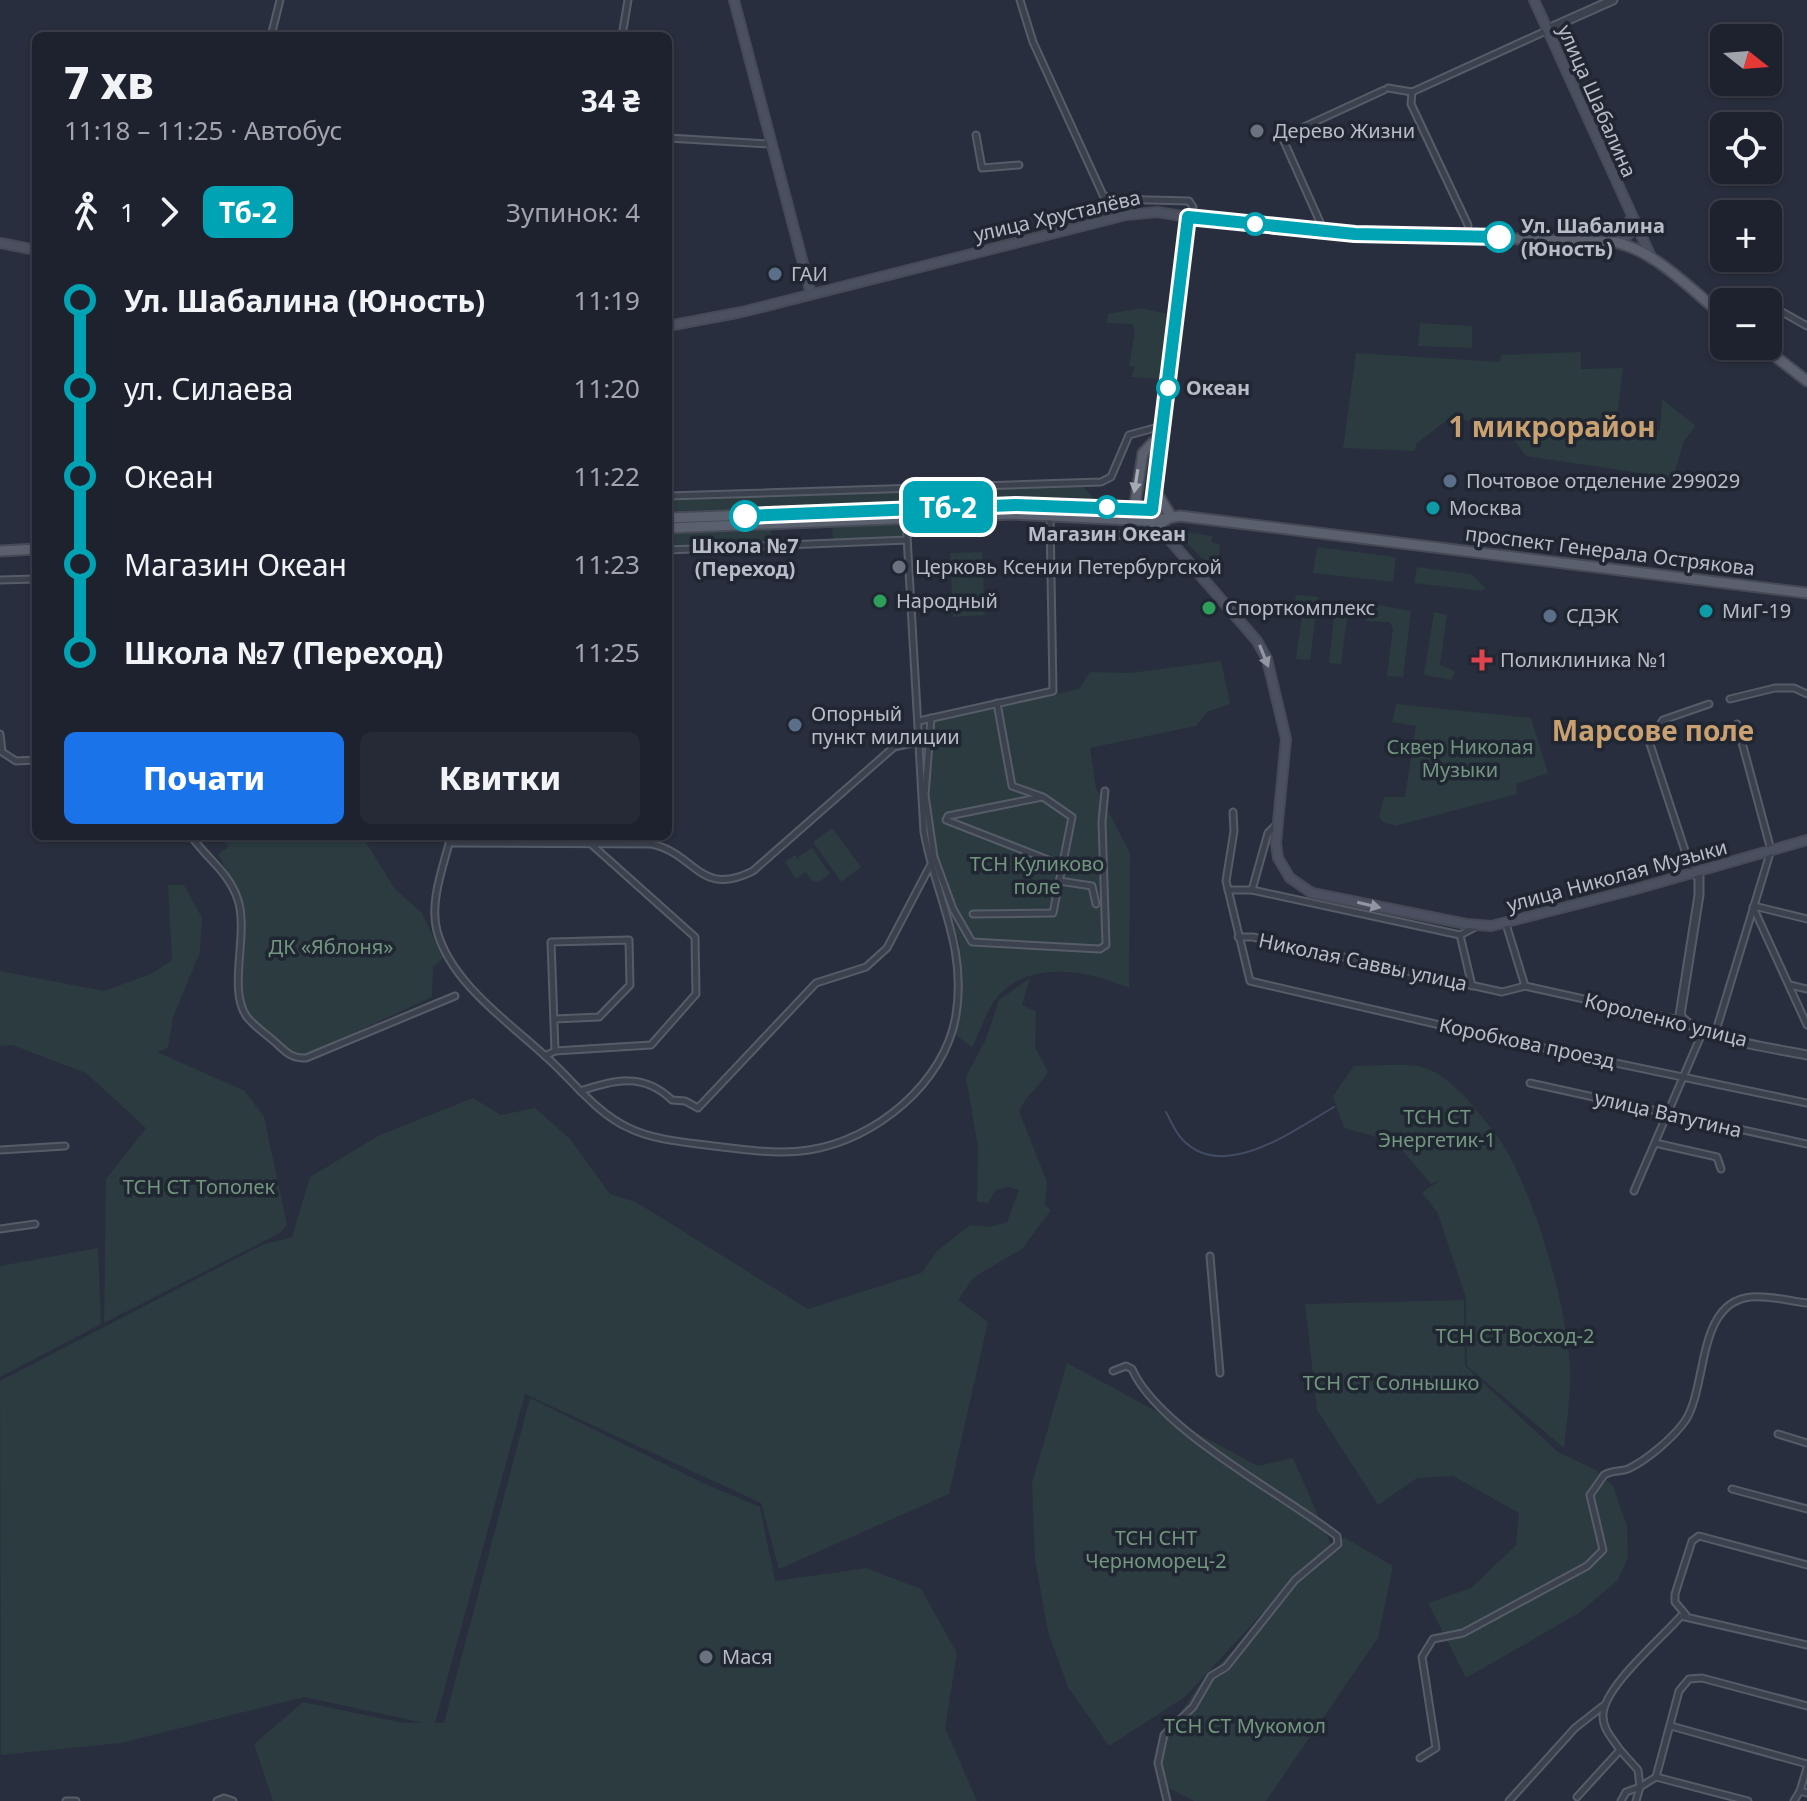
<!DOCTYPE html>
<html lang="uk">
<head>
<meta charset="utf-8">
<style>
  :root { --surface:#1e222e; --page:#262a36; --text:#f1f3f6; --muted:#a1a4aa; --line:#3c3f4a; --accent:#1a73e8 }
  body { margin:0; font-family:"Noto Sans",sans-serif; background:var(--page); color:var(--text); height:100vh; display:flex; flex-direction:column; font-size:30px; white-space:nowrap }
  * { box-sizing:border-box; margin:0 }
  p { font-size:26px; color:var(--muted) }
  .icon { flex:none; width:44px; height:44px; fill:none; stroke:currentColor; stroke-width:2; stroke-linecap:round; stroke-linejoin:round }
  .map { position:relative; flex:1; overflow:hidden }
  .side { position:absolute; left:32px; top:32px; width:640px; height:808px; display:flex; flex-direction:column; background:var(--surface); border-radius:12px; box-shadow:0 2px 6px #0004,0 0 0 2px var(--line) }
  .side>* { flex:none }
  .badge { padding:0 16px; border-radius:12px; font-size:28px; line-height:52px }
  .needle { width:52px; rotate:107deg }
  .buttons { position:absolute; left:1710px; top:24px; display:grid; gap:16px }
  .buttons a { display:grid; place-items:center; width:72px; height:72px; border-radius:12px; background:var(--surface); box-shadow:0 2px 6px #0004,0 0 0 2px var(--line); font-size:40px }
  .map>.badge { position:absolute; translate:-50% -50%; box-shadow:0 0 0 4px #fff }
  .legs { display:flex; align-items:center; gap:12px; height:88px; padding:0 32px; font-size:26px }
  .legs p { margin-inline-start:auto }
  .overview { display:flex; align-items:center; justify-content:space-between; height:136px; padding:0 32px }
  h1 { font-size:44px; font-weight:800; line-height:60px }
  .cta { display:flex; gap:16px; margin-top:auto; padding:16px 32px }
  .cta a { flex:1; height:92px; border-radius:12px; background:var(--accent); color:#fff; font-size:32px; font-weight:800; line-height:92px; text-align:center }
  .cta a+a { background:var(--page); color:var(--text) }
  ul { padding:0 32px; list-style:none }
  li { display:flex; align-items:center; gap:28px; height:88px; font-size:30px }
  li i { display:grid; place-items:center; width:12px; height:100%; margin:0 10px; background:currentColor }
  li i::after { content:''; width:20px; height:20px; margin:-10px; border:6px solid; border-radius:50%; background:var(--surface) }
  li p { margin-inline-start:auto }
  li:first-child i { background:linear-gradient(#0000 50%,currentColor 0) }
  li:last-child i { background:linear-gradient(currentColor 50%,#0000 0) }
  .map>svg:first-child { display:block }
</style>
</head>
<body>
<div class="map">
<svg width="1807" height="1801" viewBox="0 0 1807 1801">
  <rect width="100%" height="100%" fill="#282e3d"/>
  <g fill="#2b3b3f">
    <path d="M1141,308L1172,315L1164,382L1160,385L1156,379L1131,377L1135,367L1129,366L1135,331L1132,324L1107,323L1108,314Z"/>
    <path d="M1420,323L1472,326V348L1418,346Z"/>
    <path d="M1581,352V369L1623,368L1616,426L1660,431L1662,399L1696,426L1684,441L1673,478L1526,456L1502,425L1450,418L1416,444L1415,451L1343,448L1356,353L1500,362L1501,355Z"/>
    <path d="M1083,486L1094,499L668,511V498Z"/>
    <path d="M902,524V537L833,541L832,528Z"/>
    <path d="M771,530L772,544L668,548V534Z"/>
    <path d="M1186,532L1213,536L1211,542L1220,545L1218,575L1185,541Z"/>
    <path d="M1317,547L1396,557L1393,582L1313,573Z"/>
    <path d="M982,552L985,615L953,617L950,553Z"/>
    <path d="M1417,567L1471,574L1485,588L1482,591L1414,583Z"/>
    <path d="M1296,595L1318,597L1310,660L1296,659L1302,615L1293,611Z"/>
    <path d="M1336,600L1349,602L1341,664L1329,663Z"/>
    <path d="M1368,603L1411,611L1403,677L1387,676L1393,628L1389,622L1366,621Z"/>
    <path d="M1434,612L1447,615L1440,665L1455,671L1452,680L1424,675Z"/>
    <path d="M1221,661L1230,704L1207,712L1196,726L1090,748L1096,788L1130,853L1129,988C1089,971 1031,959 998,996C987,1009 980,1032 972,1047L954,1034L961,1008L960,945L927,838L922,723L1079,689L1090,672L1130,673Z"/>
    <path d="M1396,704L1531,718L1548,773L1516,784L1517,794L1395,826L1383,822L1379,817L1384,797H1405L1416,726L1392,722Z"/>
    <path d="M832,828L861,867L841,882L813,842Z"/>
    <path d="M221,836H362L395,889L422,913L443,958L433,967L432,997L307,1055L296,1057L247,1015L242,996V902L218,854L228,847Z"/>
    <path d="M812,848L830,874L819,882L812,881L806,872L796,879L785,862L795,855L802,864L798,857Z"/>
    <path d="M168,885H184L202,918L200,952L173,1017L168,1048L157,1052L245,1091L264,1117L287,1225L280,1233L104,1323L106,1179L146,1128L86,1073L12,1045L0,1046V971L104,991L153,973L172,960Z"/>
    <path d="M1030,978L1022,1005L1036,1012L1035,1047L1048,1072C1039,1087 1026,1095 1019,1111L1047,1182L1045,1205L1051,1210L1022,1249L974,1277L958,1300L988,1322L949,1494L779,1569L761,1503L525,1394L435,1723H444L530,1398L705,1484L760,1507L775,1581L867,1568L921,1589L957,1653L945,1728L977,1801H273L254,1744L303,1702L403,1723H424L304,1697L121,1743L1,1755L0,1381L262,1245L292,1237L310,1177L378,1136L473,1098L501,1115L535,1108L570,1139L610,1194L636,1202L808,1309L921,1273L937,1251L970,1225L989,1227L1007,1222L1019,1190L1009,1187L996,1190L988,1203L977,1202L978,1148L966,1077L986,1039L999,1000Z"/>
    <path d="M1354,1066C1374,1066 1398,1063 1418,1066C1449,1072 1476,1109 1494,1132L1490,1136L1495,1133C1532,1182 1572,1318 1570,1380C1570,1402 1566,1425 1564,1448L1467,1366L1466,1298L1438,1214L1422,1192L1441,1180L1431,1184L1395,1142L1344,1128L1333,1096Z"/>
    <path d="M98,1248L101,1324L0,1377V1266Z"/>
    <path d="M1464,1300L1465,1366L1558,1452L1596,1470L1613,1486L1627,1526L1628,1558L1617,1581L1579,1613L1466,1678L1428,1603L1471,1588L1516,1545L1519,1513L1453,1476L1417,1478L1378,1505L1317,1410L1305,1304Z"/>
    <path d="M1067,1363L1258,1466L1293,1458L1332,1547L1344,1537L1393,1566L1378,1638L1266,1801H1194L1161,1784L1160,1743L1197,1688L1313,1567L1269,1606L1185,1697L1109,1746L1068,1687L1048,1632L1035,1560L1032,1483Z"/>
  </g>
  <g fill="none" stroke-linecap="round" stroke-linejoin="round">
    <path stroke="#404b64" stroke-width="2" d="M1166,1112C1171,1121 1175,1132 1182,1139C1223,1184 1295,1129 1334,1107"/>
    <defs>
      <g id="minor">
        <path d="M1020,0L1033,42L1103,195L1110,199L1189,201L1193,207L1189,216"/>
        <path d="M271,36L280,0"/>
        <path d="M622,36L628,0"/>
        <path d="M1388,88L1412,92L1548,30"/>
        <path d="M1412,92L1411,104L1468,225"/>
        <path d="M976,135L982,168L1019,165"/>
        <path d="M668,138L770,144"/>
        <path d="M1324,231L1282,137L1384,90"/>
        <path d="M1735,302L1744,291L1765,302"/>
        <path d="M1768,304L1807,326"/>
        <path d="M668,496L1101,482L1111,477L1129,435L1162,426"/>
        <path d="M1051,533L1146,536L1153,529"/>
        <path d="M668,550L907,540"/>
        <path d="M0,580L36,579"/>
        <path d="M1730,699L1775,688H1794L1807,694"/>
        <path d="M931,718L925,795L934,857L953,909L972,942L1100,949L1106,945L1102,821L1105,791"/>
        <path d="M919,721L1053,691L1050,517"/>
        <path d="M0,734L2,752L16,761L36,760"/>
        <path d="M1042,797L948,816L946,820L1061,865"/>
        <path d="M1233,812L1234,831L1226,881L1250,981L1496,1038L1807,1103"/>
        <path d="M191,836C207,859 229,872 238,900C249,934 227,990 247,1017C254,1026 266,1034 275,1042C285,1051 291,1059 306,1058L455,996"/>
        <path d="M451,836C444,865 429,901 437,931C453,989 520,1029 560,1070C580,1090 602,1116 629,1128C651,1139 682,1142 706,1145C738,1149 776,1155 809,1150C875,1140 945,1083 956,1015C967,945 936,898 924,832L906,519"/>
        <path d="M449,843L651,844C696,853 699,898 753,871L894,747L917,742"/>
        <path d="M1692,872L1649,741L1663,720L1709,704"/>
        <path d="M1059,881L1092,886L1096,904"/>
        <path d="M1228,890H1252L1460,935L1479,925"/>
        <path d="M1252,890L1268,833L1278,823"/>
        <path d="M1754,906L1807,919"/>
        <path d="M1753,907L1807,1025"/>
        <path d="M973,914L1053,913L1072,817L1043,797L1012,786L997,703"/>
        <path d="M1506,924L1525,986"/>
        <path d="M1460,935L1472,986"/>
        <path d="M1238,937H1253L1502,992L1525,986L1683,1021"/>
        <path d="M1790,985L1807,989"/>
        <path d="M1715,1034L1771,850L1737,724"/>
        <path d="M555,1051L651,1045L696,994L695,937L591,844"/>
        <path d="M545,1056L555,1051L551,942L629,940L630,985L599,1017L554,1019"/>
        <path d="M1530,1083L1807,1144"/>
        <path d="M580,1091C615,1080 643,1072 672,1100L685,1101L698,1108L816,983L866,967L887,948L930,866"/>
        <path d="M1655,1143L1717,1157L1721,1169"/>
        <path d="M0,1150L65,1146"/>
        <path d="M1634,1191L1703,1031"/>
        <path d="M0,1229L35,1224"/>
        <path d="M1210,1256L1220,1373"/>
        <path d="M1113,1371L1126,1366L1132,1369C1158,1429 1284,1495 1337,1536L1338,1544L1295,1580L1226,1667L1211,1676L1193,1707L1164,1735L1158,1763L1167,1801"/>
        <path d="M1778,1434L1807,1443"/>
        <path d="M1732,1489L1807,1509"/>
        <path d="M1686,1615L1675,1602V1594L1692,1541L1699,1536L1807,1565"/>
        <path d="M1671,1726L1807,1764"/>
        <path d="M1620,1750C1613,1739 1603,1730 1603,1716C1602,1688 1662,1638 1681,1616L1807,1645"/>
        <path d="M1420,1758L1436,1748L1422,1657L1433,1639L1463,1633L1587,1566L1603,1550L1590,1495L1604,1475C1612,1470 1619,1472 1628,1469C1647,1460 1673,1438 1685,1421C1708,1387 1696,1302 1751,1297C1769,1295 1789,1301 1807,1303"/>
        <path d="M1656,1777L1679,1691L1689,1679L1702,1678L1807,1706"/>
        <path d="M1800,1791L1807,1768"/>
        <path d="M1577,1797L1620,1750L1638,1770L1640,1787L1656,1777L1748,1801"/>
        <path d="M66,1801H76"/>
        <path d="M217,1801L224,1798L233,1801"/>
        <path d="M1509,1801L1575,1728L1603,1706"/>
        <path d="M1621,1801L1626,1792L1640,1787"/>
        <path d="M1636,1801L1640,1787"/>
        <path d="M1794,1801L1800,1791L1807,1793"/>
      </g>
      <g id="tertiary">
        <path d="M1548,29L1613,0"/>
        <path d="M1692,872L1699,877V895L1680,1015C1693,1038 1779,1049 1807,1055"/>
      </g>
      <g id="secondary">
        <path d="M734,0L811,294"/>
        <path d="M1534,0L1652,259"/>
        <path d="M1614,242L1629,234L1630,220"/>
        <path d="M0,243L36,250"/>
        <path d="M668,326L742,312L1126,215L1157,212L1188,217"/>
        <path d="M1162,531L1257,641L1267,659L1286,739L1276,843L1278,858L1290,878L1312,893L1466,924L1491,926L1636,889L1807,840"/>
      </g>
      <g id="primary">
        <path d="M1762,346L1807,381"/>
        <path d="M1156,492L1171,516"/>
        <path d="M1134,510L1143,453L1161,434"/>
        <path d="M1152,510L1188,217L1355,234L1614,242C1655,250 1692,291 1724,316"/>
        <path d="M668,518L1016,505L1157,512"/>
        <path d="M668,528L1013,514L1151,521L1180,516L1807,593"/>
        <path d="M1153,529L1169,518"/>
        <path d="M0,551L36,549"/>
      </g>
    </defs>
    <use href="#minor" stroke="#565c68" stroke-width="9"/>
    <use href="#tertiary" stroke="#565c68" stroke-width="11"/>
    <use href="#secondary" stroke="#454a56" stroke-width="12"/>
    <use href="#primary" stroke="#454a56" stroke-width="13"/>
    <use href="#minor" stroke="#3b414d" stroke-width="5"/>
    <use href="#tertiary" stroke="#3b414d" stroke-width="7"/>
    <use href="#secondary" stroke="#4a505f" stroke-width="8"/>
    <use href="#primary" stroke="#5a606d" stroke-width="9"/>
  </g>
  <defs><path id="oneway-solid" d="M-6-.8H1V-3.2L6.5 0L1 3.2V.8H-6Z" transform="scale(2)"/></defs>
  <use fill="#a5aab6" href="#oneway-solid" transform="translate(1136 481) rotate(99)"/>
  <g fill="#9296a3">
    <use href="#oneway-solid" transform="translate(1264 656) rotate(68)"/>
    <use href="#oneway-solid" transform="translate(1369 905) rotate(13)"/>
  </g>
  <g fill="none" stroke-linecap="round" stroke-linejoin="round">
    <defs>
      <path id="line-1" d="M745,516L1016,505L1152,510L1188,217L1355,234L1499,237"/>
    </defs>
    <use href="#line-1" stroke="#fff" stroke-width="18"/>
    <use href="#line-1" stroke="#00a3b4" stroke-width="12"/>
  </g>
  <g fill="#6b7280" stroke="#202632" stroke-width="3">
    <circle cx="1257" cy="131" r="8"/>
    <circle cx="899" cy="567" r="8"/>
    <circle cx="706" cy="1657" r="8"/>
  </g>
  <g fill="#fff" stroke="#00a3b4" stroke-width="4">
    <circle cx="1255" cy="224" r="10"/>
    <circle cx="1499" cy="237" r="14"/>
    <circle cx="1168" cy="388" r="10"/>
    <circle cx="1107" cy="507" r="10"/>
    <circle cx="745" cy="516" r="14"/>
  </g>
  <g fill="#5c6f8a" stroke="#202632" stroke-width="3">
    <circle cx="775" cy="274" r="8"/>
    <circle cx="1450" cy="481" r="8"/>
    <circle cx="1550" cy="616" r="8"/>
    <circle cx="795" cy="725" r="8"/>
  </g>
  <g fill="#0f9aa8" stroke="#202632" stroke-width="3">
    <circle cx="1433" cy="508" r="8"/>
    <circle cx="1706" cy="611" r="8"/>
  </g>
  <g fill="#2e9e5b" stroke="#202632" stroke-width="3">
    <circle cx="880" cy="601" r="8"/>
    <circle cx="1209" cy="608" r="8"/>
  </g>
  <path fill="#e0444e" stroke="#202632" stroke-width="3" d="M1478 648h8v8h8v8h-8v8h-8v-8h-8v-8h8z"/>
  <g text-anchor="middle" stroke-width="7" stroke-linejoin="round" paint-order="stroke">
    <g font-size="20" fill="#b8bcc8" stroke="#202632">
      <text transform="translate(1597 101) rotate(66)" y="7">улица Шабалина</text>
      <text transform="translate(1057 216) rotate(-13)" y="7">улица Хрусталёва</text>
      <text transform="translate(1610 551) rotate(7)" y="7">проспект Генерала Острякова</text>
      <text transform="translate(1617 876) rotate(-15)" y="7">улица Николая Музыки</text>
      <text transform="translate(1363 962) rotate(12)" y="7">Николая Саввы улица</text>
      <text transform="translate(1666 1020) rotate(14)" y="7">Короленко улица</text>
      <text transform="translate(1527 1043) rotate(12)" y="7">Коробкова проезд</text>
      <text transform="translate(1668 1114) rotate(13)" y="7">улица Ватутина</text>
    </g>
    <g font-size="20" fill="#b8bcc8" stroke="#202632" text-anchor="start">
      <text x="1273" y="138">Дерево Жизни</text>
      <text x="791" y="281">ГАИ</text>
      <text x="1466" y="488">Почтовое отделение 299029</text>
      <text x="1449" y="515">Москва</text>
      <text x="915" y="574">Церковь Ксении Петербургской</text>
      <text x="896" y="608">Народный</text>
      <text x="1225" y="615">Спорткомплекс</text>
      <text x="1722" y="618">МиГ-19</text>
      <text x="1566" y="623">СДЭК</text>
      <text x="1500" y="667">Поликлиника №1</text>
      <text x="811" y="721">Опорный<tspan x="811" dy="23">пункт милиции</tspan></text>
      <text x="722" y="1664">Мася</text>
    </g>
    <g font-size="20" font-weight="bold" fill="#b8bcc8" stroke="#202632" text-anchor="start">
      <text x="1521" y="233">Ул. Шабалина<tspan x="1521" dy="23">(Юность)</tspan></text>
      <text x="1186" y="395">Океан</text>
      <text x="1107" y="541" text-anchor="middle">Магазин Океан</text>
      <text x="745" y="553" text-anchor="middle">Школа №7<tspan x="745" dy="23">(Переход)</tspan></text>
    </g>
    <g font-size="20" fill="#72967e" stroke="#202632">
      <text x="1460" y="754">Сквер Николая<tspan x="1460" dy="23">Музыки</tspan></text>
      <text x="1037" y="871">ТСН Куликово<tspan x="1037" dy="23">поле</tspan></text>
      <text x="331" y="954">ДК «Яблоня»</text>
      <text x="1437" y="1124">ТСН СТ<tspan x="1437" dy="23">Энергетик-1</tspan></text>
      <text x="199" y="1194">ТСН СТ Тополек</text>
      <text x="1515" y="1343">ТСН СТ Восход-2</text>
      <text x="1391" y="1390">ТСН СТ Солнышко</text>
      <text x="1156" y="1545">ТСН СНТ<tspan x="1156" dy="23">Черноморец-2</tspan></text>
      <text x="1245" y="1733">ТСН СТ Мукомол</text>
    </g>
    <g font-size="28" font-weight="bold" fill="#c9a171" stroke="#202632">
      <text x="1552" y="437">1 микрорайон</text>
      <text x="1653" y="741">Марсове поле</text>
    </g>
  </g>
</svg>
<div class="buttons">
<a><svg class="needle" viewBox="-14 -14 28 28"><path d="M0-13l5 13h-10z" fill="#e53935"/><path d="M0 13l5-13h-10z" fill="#a1a4aa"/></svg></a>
<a><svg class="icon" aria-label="locate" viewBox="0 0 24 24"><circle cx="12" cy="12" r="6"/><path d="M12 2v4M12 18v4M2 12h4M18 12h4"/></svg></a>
<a>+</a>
<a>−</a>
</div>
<b class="badge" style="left:948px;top:507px;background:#00a3b4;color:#fff">Тб-2</b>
<section class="side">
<div class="overview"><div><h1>7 хв</h1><p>11:18 – 11:25 · Автобус</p></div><b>34 ₴</b></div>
<div class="legs"><svg class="icon" aria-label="walk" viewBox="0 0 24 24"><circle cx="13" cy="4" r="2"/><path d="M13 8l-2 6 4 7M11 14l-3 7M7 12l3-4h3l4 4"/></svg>1<svg class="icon" aria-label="forward" viewBox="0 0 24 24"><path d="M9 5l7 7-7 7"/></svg><b class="badge" style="background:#00a3b4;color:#fff">Тб-2</b><p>Зупинок: 4</p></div>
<ul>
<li><i style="color:#00a3b4"></i><b>Ул. Шабалина (Юность)</b><p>11:19</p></li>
<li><i style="color:#00a3b4"></i><span>ул. Силаева</span><p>11:20</p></li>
<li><i style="color:#00a3b4"></i><span>Океан</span><p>11:22</p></li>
<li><i style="color:#00a3b4"></i><span>Магазин Океан</span><p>11:23</p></li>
<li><i style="color:#00a3b4"></i><b>Школа №7 (Переход)</b><p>11:25</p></li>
</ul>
<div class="cta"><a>Почати</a><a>Квитки</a></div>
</section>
</div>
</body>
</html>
